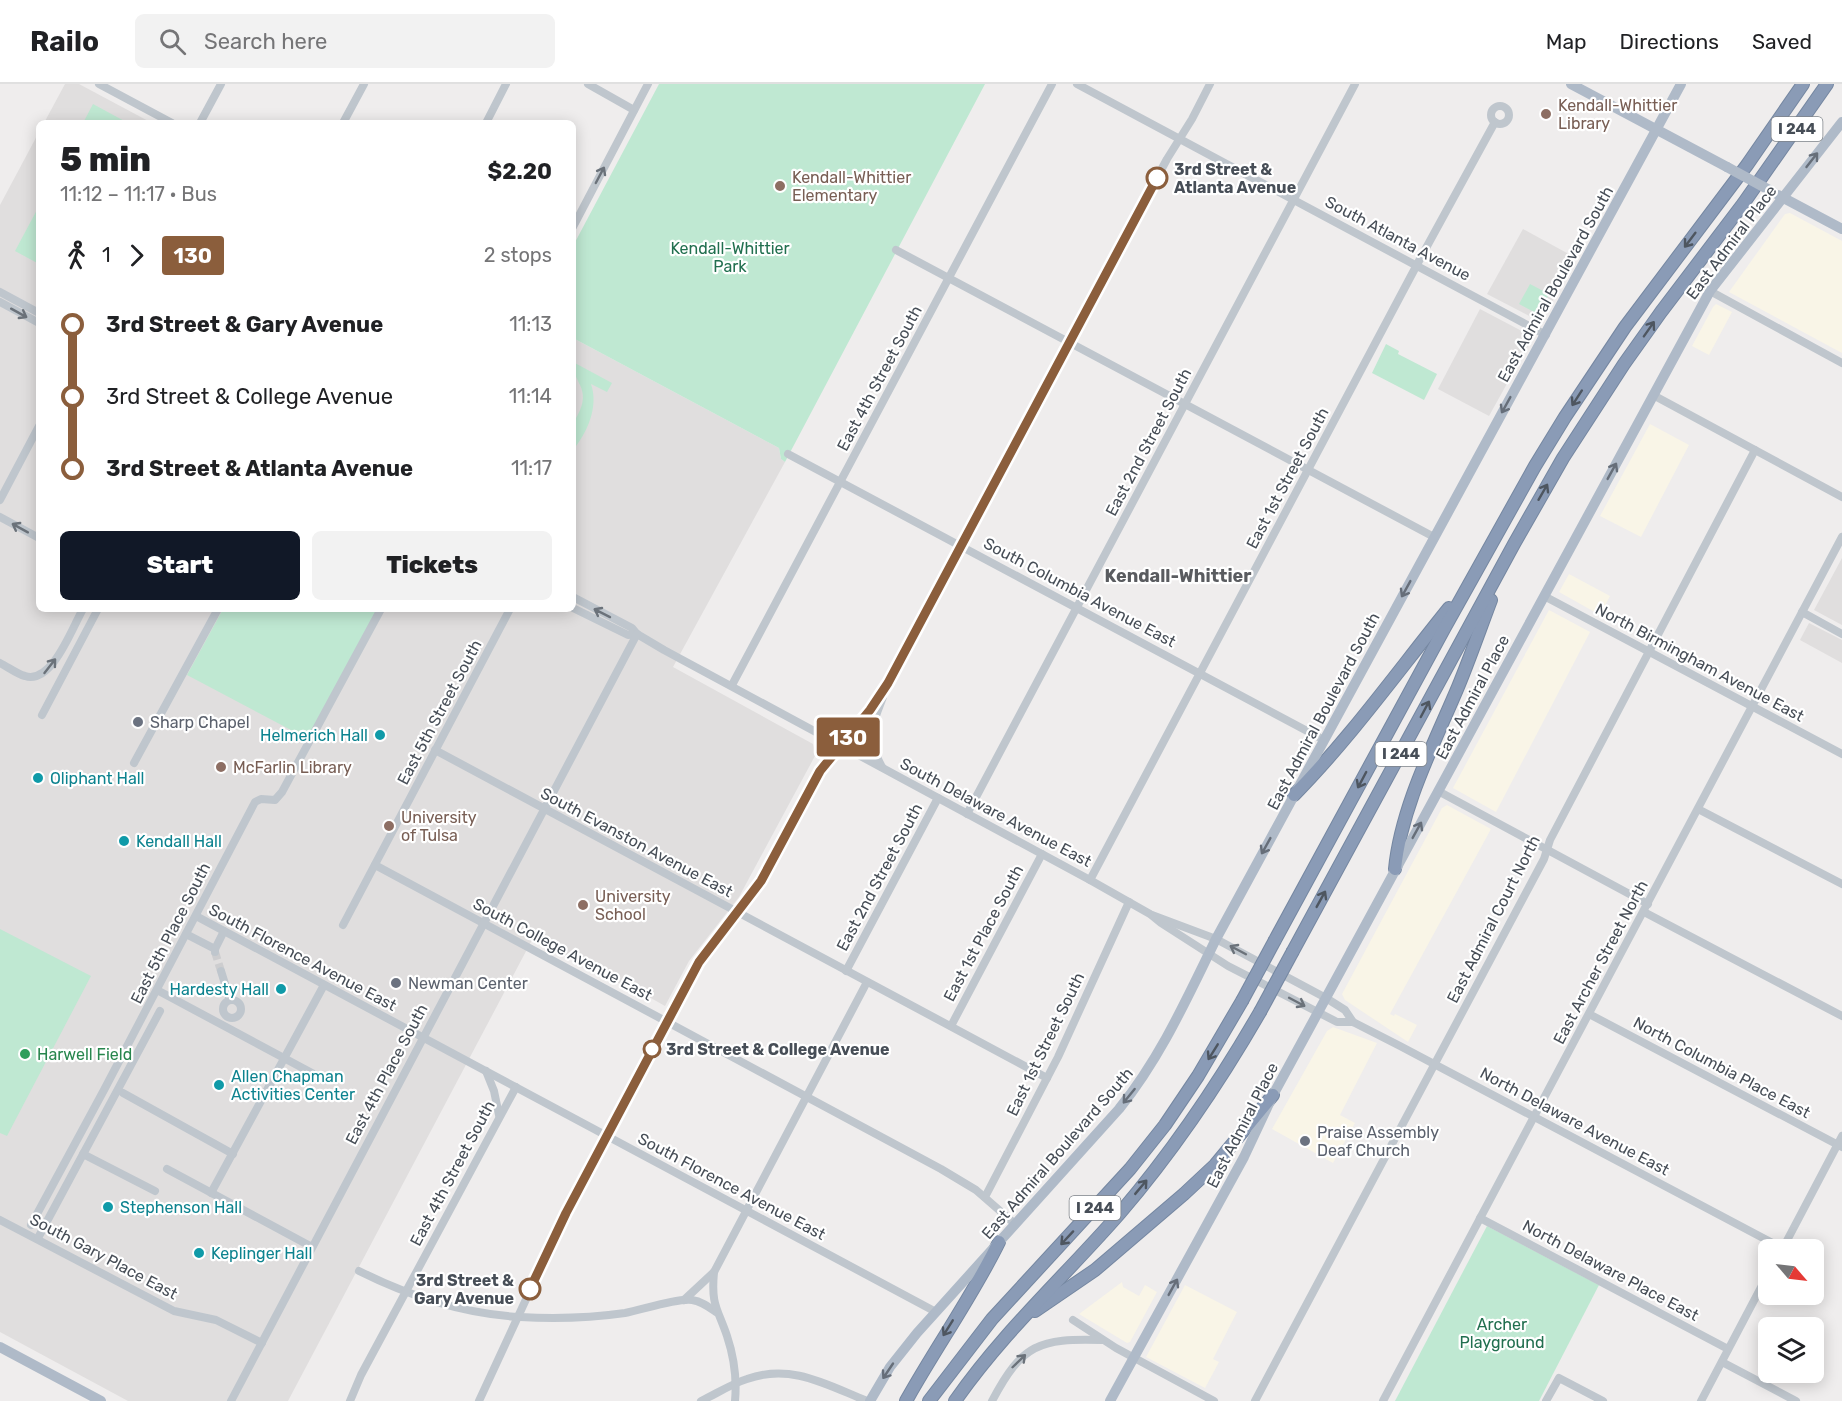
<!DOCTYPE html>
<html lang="en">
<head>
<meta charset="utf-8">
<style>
  :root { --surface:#fff; --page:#f2f2f2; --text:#202124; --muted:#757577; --line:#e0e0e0; --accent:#111827 }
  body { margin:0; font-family:Rubik,sans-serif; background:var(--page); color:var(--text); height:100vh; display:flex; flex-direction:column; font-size:22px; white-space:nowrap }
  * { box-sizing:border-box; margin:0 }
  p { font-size:20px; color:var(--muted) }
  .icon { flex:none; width:33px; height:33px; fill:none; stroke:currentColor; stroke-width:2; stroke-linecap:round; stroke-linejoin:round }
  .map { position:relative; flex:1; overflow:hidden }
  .side { position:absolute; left:36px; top:36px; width:540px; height:492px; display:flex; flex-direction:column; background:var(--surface); border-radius:9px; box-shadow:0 3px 15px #0003 }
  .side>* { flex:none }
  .badge { padding:0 12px; border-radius:4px; font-size:21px; line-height:39px }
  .needle { width:39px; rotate:118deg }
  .tools { position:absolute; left:1758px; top:1155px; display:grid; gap:12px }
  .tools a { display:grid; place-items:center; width:66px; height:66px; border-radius:9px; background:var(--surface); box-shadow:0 3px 15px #0003; font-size:30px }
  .map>.badge { position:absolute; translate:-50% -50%; box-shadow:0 0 0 3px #fff }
  .legs { display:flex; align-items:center; gap:9px; height:66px; padding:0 24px; font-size:20px }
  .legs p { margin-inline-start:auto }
  .headline { display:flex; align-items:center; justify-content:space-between; height:102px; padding:0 24px }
  h1 { font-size:33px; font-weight:800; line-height:45px }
  .action { display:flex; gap:12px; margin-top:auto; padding:12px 24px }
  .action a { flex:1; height:69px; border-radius:9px; background:var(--accent); color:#fff; font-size:24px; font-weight:800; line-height:69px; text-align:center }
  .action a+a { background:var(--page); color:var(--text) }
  ul { padding:0 24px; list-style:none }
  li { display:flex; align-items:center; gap:21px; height:72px; font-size:22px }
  li i { display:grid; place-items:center; width:9px; height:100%; margin:0 8px; background:currentColor }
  li i::after { content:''; width:15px; height:15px; margin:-8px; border:4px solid; border-radius:50%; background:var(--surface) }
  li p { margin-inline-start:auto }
  li:first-child i { background:linear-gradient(#0000 50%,currentColor 0) }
  li:last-child i { background:linear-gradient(currentColor 50%,#0000 0) }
  header { display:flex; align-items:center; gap:36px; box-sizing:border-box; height:84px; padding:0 30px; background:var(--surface); border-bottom:2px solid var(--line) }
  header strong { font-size:28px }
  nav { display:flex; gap:33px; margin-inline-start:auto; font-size:21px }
  .search { width:420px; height:54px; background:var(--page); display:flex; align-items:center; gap:15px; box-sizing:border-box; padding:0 21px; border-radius:9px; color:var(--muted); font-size:22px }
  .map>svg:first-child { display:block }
</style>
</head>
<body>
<header>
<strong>Railo</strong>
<div class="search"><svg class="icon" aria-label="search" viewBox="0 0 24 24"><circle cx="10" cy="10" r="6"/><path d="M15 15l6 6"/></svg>Search here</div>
<nav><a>Map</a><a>Directions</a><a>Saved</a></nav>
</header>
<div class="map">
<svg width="1842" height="1317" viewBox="0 0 1842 1317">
  <rect width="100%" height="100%" fill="#efeded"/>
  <g fill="#f9f5e7">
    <path d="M1790,129L1842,157V269L1729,208L1785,130Z"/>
    <path d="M1716,220L1732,228L1709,271L1692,262L1713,223Z"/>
    <path d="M1650,340L1689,361L1641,453L1600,432Z"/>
    <path d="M1569,490L1610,512L1600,531L1559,508Z"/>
    <path d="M1549,526L1590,548L1496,728L1453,704Z"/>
    <path d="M1447,721L1491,745L1390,930L1394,932L1395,930L1417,941L1408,958L1345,916L1342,910L1442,724Z"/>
    <path d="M1333,943L1377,959L1340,1031L1355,1039L1333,1079L1272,1045L1327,947Z"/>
    <path d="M1122,1198L1123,1203L1139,1212L1145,1201L1157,1208L1130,1258L1127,1259L1079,1230Z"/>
    <path d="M1185,1201L1237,1228L1213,1275L1219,1278L1205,1304L1146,1273Z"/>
  </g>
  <g fill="#e0dede">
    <path d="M65,0H79L152,39H44Z"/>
    <path d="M39,48V525H573V254L779,364L781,375L785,378L673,583L813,660L816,670L739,813L689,877L665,922L642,909L636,908L533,854L288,1317H128L0,1248V121Z"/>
    <path d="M1523,145L1576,174L1541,238L1487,210Z"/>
    <path d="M1480,225L1533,253L1489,332L1438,305Z"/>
    <path d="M1842,474V541L1814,526Z"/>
    <path d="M1809,539L1842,556V579L1800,556Z"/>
  </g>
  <g fill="#bfe8d2">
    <path d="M659,0H985L785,378L781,375L779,364L573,254V162Z"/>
    <path d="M93,20L128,39H83Z"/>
    <path d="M39,122V180L15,167Z"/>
    <path d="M1530,200L1549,210L1538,230L1519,220Z"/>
    <path d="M1386,260L1399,267L1398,270L1437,290L1424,316L1372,289Z"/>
    <path d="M573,278L612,299L607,308L591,300C599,323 587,349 573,366V347L576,344L573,340C580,327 587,316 580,301C576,292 573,289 573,278Z"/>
    <path d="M223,525H378L308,655L187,591Z"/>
    <path d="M0,845L91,892L7,1052L0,1049Z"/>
    <path d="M1487,1142L1599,1201L1539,1317H1395Z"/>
  </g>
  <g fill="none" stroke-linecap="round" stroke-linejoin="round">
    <path stroke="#cdcdcf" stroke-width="8" stroke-dasharray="8 4" stroke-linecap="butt" d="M215,868L221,887"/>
    <defs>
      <g id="highway">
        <path d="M1294,711C1351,653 1398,587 1449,524"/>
        <path d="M1395,785C1401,723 1434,660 1458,603C1470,574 1480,545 1491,516"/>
        <path d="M1275,856L1444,545L1535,382L1565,333L1625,243L1747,81L1803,0"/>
        <path d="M1293,867L1514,460L1563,374L1624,280L1661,228L1743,120L1827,0"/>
        <path d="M1035,1227L1095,1186L1184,1110L1215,1081L1273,1011"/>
        <path d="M906,1317C936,1263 972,1213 999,1158"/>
        <path d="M929,1317L992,1235L1130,1085L1165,1041L1198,992L1242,917"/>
        <path d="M955,1317C1003,1248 1065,1192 1120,1129C1174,1066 1219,999 1260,928"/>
      </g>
    </defs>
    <use href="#highway" stroke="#7587a1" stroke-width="14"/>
    <g stroke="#bfc6cd" stroke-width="8">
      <path d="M99,0L172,39"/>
      <path d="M588,0L634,26"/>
      <path d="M1077,0L1546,251"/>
      <circle cx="1500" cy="31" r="9"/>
      <path d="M200,39L221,0"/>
      <path d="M343,39L364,0"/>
      <path d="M486,39L506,0"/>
      <path d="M573,143L648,0"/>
      <path d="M896,166L1434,453"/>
      <path d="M1710,207L1842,279"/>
      <path d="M0,208L39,229"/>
      <path d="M0,218L39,239"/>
      <path d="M1653,311L1842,413"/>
      <path d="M788,370L1324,656"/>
      <path d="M0,416L39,342"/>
      <path d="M0,433L39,454"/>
      <path d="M1544,512L1842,670"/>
      <path d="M573,513L632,544L637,550L664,566L1090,796L1150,830L1161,839L1228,882L1337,938H1353L1400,962L1782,1164"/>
      <path d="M573,524L628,551L637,550"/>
      <path d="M1802,528L1842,550"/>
      <path d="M0,579C8,583 17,590 25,592C52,601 72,544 83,525"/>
      <path d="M732,601L1052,0"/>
      <path d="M42,631L98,525"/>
      <path d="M435,666L1047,994"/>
      <path d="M134,679L218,525"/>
      <path d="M882,683C865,652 871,645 883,613"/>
      <path d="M1438,707L1648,820"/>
      <path d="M1698,725L1842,800"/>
      <path d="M967,730L1355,0"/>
      <path d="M375,781L941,1085L976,1106L1015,1140"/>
      <path d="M1090,796L1420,175L1495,38"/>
      <path d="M1644,828L1842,932"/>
      <path d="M1152,831L1216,855L1326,914L1345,926L1353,938"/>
      <path d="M196,832L936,1228"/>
      <path d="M343,841L510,525"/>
      <path d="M186,850L215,865"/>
      <path d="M215,868V865L224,847"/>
      <path d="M221,887L230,916"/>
      <path d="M846,887L938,714"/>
      <path d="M157,906L325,996"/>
      <circle cx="232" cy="925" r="9"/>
      <path d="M1589,930L1842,1063"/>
      <path d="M951,942L1042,770"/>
      <path d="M486,987L494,1007L499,1031"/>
      <path d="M123,1009L233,1070"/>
      <path d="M83,1070L155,1107"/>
      <path d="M167,1085L312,1163"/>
      <path d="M211,1109L324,901"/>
      <path d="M985,1113L1058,973L1129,818"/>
      <path d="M1480,1134L1728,1265"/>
      <path d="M0,1136L174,1227L216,1236L262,1259"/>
      <path d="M31,1141L104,1006L255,718L261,715L275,716L282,708L381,525"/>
      <path d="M38,1154L160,927"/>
      <path d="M1782,1166L1842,1052"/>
      <path d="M359,1187C409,1212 463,1230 520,1233C555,1235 590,1234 625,1229C642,1226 676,1214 692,1216C701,1217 709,1223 716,1228"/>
      <path d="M684,1216L714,1188"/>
      <path d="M1073,1236L1116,1264L1214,1317"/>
      <path d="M1722,1278L1796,1317"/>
      <path d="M231,1317L637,550"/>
      <path d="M350,1317L361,1291L516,1003"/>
      <path d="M479,1317L566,1129L699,878L761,797L823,683L870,626L888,599L1167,75L1192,35L1210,0"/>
      <path d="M701,1317C716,1310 731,1300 747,1295C791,1279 827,1301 867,1317"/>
      <path d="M735,1317C737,1295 734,1273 727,1252C717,1223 711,1221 714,1188L867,898"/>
      <path d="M992,1317C1022,1260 1039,1254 1102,1256"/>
      <path d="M1255,1317L1544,775L1550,756L1755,366"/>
      <path d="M1383,1317L1842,453"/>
      <path d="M1546,1317L1559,1294L1603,1317"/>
      <path d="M1701,1317L1768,1190"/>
    </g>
    <g stroke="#afbac8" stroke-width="10">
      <path d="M1571,0L1727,83"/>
      <path d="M1778,111L1842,145"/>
      <path d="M0,1263L101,1317"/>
      <path d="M870,1317L890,1283L917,1249L1119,1025C1161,973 1187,914 1216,855L1681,0"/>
      <path d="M1110,1317L1244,1073L1273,1011L1309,945L1710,207L1842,38"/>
    </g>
    <use href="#highway" stroke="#8a9bb6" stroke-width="12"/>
    <defs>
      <g id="highway-bridge">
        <path d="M1242,917L1275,856"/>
        <path d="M1260,928L1293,867"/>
      </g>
    </defs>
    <use href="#highway-bridge" stroke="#7587a1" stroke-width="14" stroke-linecap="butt"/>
    <path stroke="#afbac8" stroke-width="10" d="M1727,83L1773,108"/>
    <use href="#highway-bridge" stroke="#8a9bb6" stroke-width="12"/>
  </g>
  <defs><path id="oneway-shaft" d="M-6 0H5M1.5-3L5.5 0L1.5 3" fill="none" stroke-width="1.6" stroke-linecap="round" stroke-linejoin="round" transform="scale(1.5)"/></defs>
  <g stroke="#666e79">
    <use href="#oneway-shaft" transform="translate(1812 76) rotate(-52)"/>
    <use href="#oneway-shaft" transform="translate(1506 321) rotate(119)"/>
    <use href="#oneway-shaft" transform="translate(1612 387) rotate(-61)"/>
    <use href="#oneway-shaft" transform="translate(1406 505) rotate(119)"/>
    <use href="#oneway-shaft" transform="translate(1417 746) rotate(-61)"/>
    <use href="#oneway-shaft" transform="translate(1266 762) rotate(119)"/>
    <use href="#oneway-shaft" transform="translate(1129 1012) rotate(129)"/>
    <use href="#oneway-shaft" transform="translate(1173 1203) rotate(-61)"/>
    <use href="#oneway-shaft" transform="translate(888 1287) rotate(124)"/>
  </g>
  <g stroke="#6b727a">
    <use href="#oneway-shaft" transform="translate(600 91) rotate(-62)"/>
    <use href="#oneway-shaft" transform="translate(19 229) rotate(29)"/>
    <use href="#oneway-shaft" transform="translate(20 444) rotate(-151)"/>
    <use href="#oneway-shaft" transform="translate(602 529) rotate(-153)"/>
    <use href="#oneway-shaft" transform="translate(50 582) rotate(-52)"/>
    <use href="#oneway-shaft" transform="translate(1238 866) rotate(-152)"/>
    <use href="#oneway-shaft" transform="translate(1297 918) rotate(28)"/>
    <use href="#oneway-shaft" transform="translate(1019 1277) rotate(-44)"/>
  </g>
  <g stroke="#4e5660">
    <use href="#oneway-shaft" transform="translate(1690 156) rotate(127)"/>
    <use href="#oneway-shaft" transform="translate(1649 245) rotate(-55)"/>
    <use href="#oneway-shaft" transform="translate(1577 314) rotate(123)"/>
    <use href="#oneway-shaft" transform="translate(1543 408) rotate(-60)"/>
    <use href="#oneway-shaft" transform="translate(1425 625) rotate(-62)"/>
    <use href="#oneway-shaft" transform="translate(1362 696) rotate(118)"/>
    <use href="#oneway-shaft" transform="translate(1321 815) rotate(-61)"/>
    <use href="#oneway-shaft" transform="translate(1213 968) rotate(122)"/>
    <use href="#oneway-shaft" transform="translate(1141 1103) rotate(-50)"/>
    <use href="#oneway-shaft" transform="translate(1067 1154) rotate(133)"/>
    <use href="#oneway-shaft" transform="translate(948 1244) rotate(122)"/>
  </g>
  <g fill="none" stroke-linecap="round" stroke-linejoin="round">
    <defs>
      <path id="line-1" d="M530,1205L566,1129L699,878L761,797L820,687L870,626L888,599L1157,94"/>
    </defs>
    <use href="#line-1" stroke="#fff" stroke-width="14"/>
    <use href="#line-1" stroke="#8b5e3c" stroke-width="9"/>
  </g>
  <g fill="#8d6e63" stroke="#fff" stroke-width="2">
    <circle cx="1546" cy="30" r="6"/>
    <circle cx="780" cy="102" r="6"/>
    <circle cx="221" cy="683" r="6"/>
    <circle cx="389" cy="742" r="6"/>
    <circle cx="583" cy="821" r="6"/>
  </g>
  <g fill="#fff" stroke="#8b5e3c" stroke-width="3">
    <circle cx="1157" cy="94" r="10"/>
    <circle cx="652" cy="965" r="8"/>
    <circle cx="530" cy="1205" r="10"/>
  </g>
  <g fill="#6b7280" stroke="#fff" stroke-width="2">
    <circle cx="138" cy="638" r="6"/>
    <circle cx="396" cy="899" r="6"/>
    <circle cx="1305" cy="1057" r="6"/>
  </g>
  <g fill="#0f9aa8" stroke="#fff" stroke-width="2">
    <circle cx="380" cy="651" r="6"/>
    <circle cx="38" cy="694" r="6"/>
    <circle cx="124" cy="757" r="6"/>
    <circle cx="281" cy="905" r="6"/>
    <circle cx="219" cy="1001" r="6"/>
    <circle cx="108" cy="1123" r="6"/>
    <circle cx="199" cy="1169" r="6"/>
  </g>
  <circle fill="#2e9e5b" stroke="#fff" stroke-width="2" cx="25" cy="970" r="6"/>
  <g text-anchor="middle" stroke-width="4.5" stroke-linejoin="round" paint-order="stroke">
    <g fill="#fff" stroke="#7e8389" stroke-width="1.5">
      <rect x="1771.5" y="33" width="51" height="24" rx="4.5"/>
      <rect x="1375.5" y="658" width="51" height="24" rx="4.5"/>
      <rect x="1069.5" y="1112" width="51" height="24" rx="4.5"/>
    </g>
    <g font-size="15" font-weight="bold" fill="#474e57">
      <text x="1797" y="50">I 244</text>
      <text x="1401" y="675">I 244</text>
      <text x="1095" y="1129">I 244</text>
    </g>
    <g font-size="16" fill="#785e54" stroke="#fff" text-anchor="start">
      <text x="1558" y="27">Kendall-Whittier<tspan x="1558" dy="18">Library</tspan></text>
      <text x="792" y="99">Kendall-Whittier<tspan x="792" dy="18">Elementary</tspan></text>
      <text x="233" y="689">McFarlin Library</text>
      <text x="401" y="739">University<tspan x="401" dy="18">of Tulsa</tspan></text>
      <text x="595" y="818">University<tspan x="595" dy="18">School</tspan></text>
    </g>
    <g font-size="16" font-weight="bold" fill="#474e57" stroke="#fff" text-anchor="start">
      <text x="1174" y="91">3rd Street &amp;<tspan x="1174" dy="18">Atlanta Avenue</tspan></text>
      <text x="666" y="971">3rd Street &amp; College Avenue</text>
      <text x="514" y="1202" text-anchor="end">3rd Street &amp;<tspan x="514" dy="18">Gary Avenue</tspan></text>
    </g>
    <g font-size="16" fill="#474e57" stroke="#fff">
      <text transform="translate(1398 154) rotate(28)" y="6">South Atlanta Avenue</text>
      <text transform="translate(1731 158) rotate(-53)" y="6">East Admiral Place</text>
      <text transform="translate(1555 200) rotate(-61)" y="6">East Admiral Boulevard South</text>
      <text transform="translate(879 294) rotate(-62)" y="6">East 4th Street South</text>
      <text transform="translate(1148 358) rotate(-62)" y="6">East 2nd Street South</text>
      <text transform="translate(1287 394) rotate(-62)" y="6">East 1st Street South</text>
      <text transform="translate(1080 508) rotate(28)" y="6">South Columbia Avenue East</text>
      <text transform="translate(1700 578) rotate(28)" y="6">North Birmingham Avenue East</text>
      <text transform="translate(1472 613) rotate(-62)" y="6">East Admiral Place</text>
      <text transform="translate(1323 627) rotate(-62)" y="6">East Admiral Boulevard South</text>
      <text transform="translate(439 628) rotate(-62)" y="6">East 5th Street South</text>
      <text transform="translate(996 728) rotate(28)" y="6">South Delaware Avenue East</text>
      <text transform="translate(637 758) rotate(28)" y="6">South Evanston Avenue East</text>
      <text transform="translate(879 793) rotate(-62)" y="6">East 2nd Street South</text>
      <text transform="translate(1493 835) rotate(-63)" y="6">East Admiral Court North</text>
      <text transform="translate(170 849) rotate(-63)" y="6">East 5th Place South</text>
      <text transform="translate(983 849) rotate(-62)" y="6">East 1st Place South</text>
      <text transform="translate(563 865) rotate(28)" y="6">South College Avenue East</text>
      <text transform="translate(303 873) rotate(28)" y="6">South Florence Avenue East</text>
      <text transform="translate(1600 878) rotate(-62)" y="6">East Archer Street North</text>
      <text transform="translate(1045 960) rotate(-64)" y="6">East 1st Street South</text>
      <text transform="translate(1722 983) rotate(28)" y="6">North Columbia Place East</text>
      <text transform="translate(386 990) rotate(-62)" y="6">East 4th Place South</text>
      <text transform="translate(1575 1037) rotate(28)" y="6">North Delaware Avenue East</text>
      <text transform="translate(1242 1041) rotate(-63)" y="6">East Admiral Place</text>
      <text transform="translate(1057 1069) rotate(-49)" y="6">East Admiral Boulevard South</text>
      <text transform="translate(452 1089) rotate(-62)" y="6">East 4th Street South</text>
      <text transform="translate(732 1102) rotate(28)" y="6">South Florence Avenue East</text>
      <text transform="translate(104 1172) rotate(28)" y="6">South Gary Place East</text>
      <text transform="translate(1611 1186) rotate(28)" y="6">North Delaware Place East</text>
    </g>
    <g font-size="16" fill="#216f4f" stroke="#fff">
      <text x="730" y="170">Kendall-Whittier<tspan x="730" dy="18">Park</tspan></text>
      <text x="1502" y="1246">Archer<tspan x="1502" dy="18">Playground</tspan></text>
    </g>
    <g font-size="16" fill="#5b616d" stroke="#fff" text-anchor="start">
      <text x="150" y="644">Sharp Chapel</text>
      <text x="408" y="905">Newman Center</text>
      <text x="1317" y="1054">Praise Assembly<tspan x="1317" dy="18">Deaf Church</tspan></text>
    </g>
    <g font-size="16" fill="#0d838f" stroke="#fff" text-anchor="start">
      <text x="368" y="657" text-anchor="end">Helmerich Hall</text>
      <text x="50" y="700">Oliphant Hall</text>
      <text x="136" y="763">Kendall Hall</text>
      <text x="269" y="911" text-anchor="end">Hardesty Hall</text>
      <text x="231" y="998">Allen Chapman<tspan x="231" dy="18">Activities Center</tspan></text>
      <text x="120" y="1129">Stephenson Hall</text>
      <text x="211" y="1175">Keplinger Hall</text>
    </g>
    <g font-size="16" fill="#27864d" stroke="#fff" text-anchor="start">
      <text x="37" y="976">Harwell Field</text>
    </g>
    <g font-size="18" font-weight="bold" fill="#5a5c60" stroke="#fff">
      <text x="1178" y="498">Kendall-Whittier</text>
    </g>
  </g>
</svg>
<div class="tools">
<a><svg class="needle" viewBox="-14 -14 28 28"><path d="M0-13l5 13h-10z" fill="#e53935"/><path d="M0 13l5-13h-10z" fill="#757577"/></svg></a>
<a><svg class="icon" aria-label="layers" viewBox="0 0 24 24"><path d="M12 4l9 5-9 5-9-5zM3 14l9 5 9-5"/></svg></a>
</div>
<b class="badge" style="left:848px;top:653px;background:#8b5e3c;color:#fff">130</b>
<section class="side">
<div class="headline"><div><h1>5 min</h1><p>11:12 – 11:17 · Bus</p></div><b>$2.20</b></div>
<div class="legs"><svg class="icon" aria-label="walk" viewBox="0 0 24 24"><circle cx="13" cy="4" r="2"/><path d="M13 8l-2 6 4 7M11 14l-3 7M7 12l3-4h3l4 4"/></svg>1<svg class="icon" aria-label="forward" viewBox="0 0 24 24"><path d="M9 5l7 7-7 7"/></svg><b class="badge" style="background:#8b5e3c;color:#fff">130</b><p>2 stops</p></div>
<ul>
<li><i style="color:#8b5e3c"></i><b>3rd Street &amp; Gary Avenue</b><p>11:13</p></li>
<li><i style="color:#8b5e3c"></i><span>3rd Street &amp; College Avenue</span><p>11:14</p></li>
<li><i style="color:#8b5e3c"></i><b>3rd Street &amp; Atlanta Avenue</b><p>11:17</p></li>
</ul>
<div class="action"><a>Start</a><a>Tickets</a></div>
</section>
</div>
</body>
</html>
